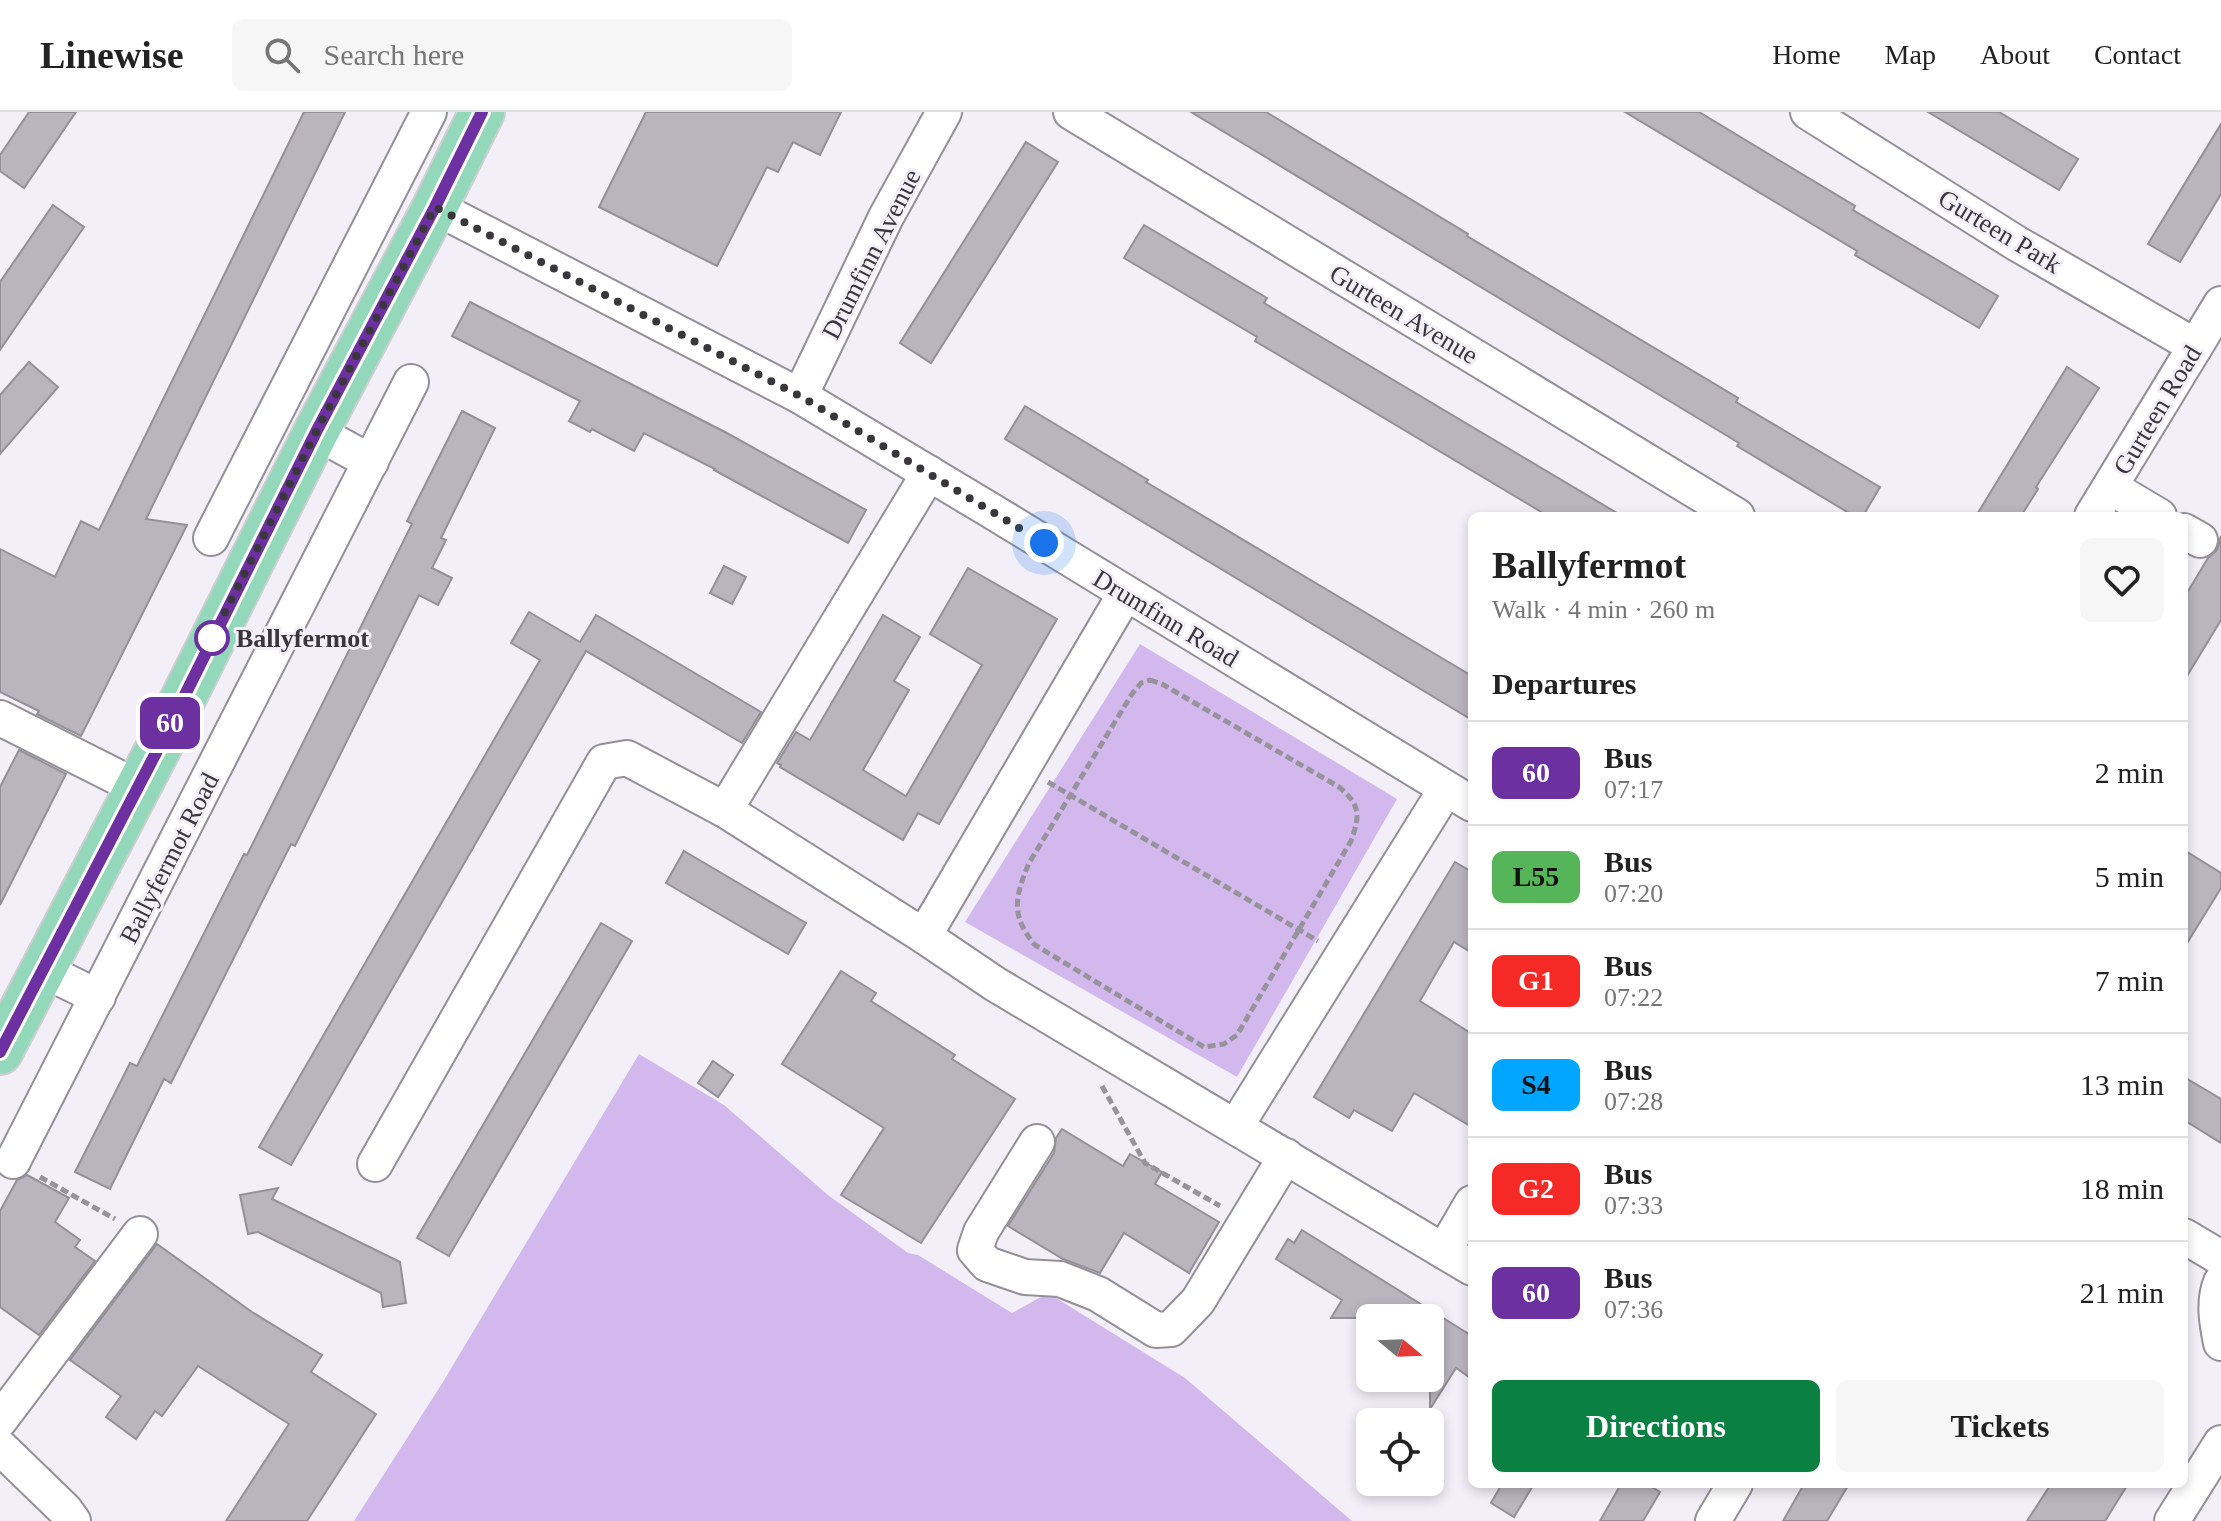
<!DOCTYPE html>
<html lang="en">
<head>
<meta charset="utf-8">
<style>
  :root { --surface:#fff; --page:#f6f6f6; --text:#222; --muted:#767676; --line:#e0e0e0; --accent:#0b8043 }
  body { margin:0; font-family:"Times New Roman",serif; background:var(--page); color:var(--text); height:100vh; display:flex; flex-direction:column; font-size:30px; white-space:nowrap }
  * { box-sizing:border-box; margin:0 }
  p { font-size:26px; color:var(--muted) }
  .icon { flex:none; width:44px; height:44px; fill:none; stroke:currentColor; stroke-width:2; stroke-linecap:round; stroke-linejoin:round }
  .map { position:relative; flex:1; overflow:hidden }
  .side { position:absolute; left:1468px; top:400px; width:720px; height:976px; display:flex; flex-direction:column; background:var(--surface); border-radius:12px; box-shadow:0 4px 12px #0003 }
  .side>* { flex:none }
  .badge { padding:0 16px; border-radius:12px; font-size:28px; line-height:52px }
  .needle { width:52px; rotate:109deg }
  .fabs { position:absolute; left:1356px; top:1192px; display:grid; gap:16px }
  .fabs a { display:grid; place-items:center; width:88px; height:88px; border-radius:12px; background:var(--surface); box-shadow:0 4px 12px #0003; font-size:40px }
  .you { position:absolute; width:40px; height:40px; margin:-20px; border:6px solid #fff; border-radius:50%; background:#1a73e8; box-shadow:0 0 0 12px #1a73e833 }
  .map>.badge { position:absolute; translate:-50% -50%; box-shadow:0 0 0 4px #fff }
  h2 { padding:0 24px; font-size:30px; line-height:72px }
  .round { display:grid; place-items:center; flex:none; width:84px; height:84px; border-radius:12px; background:var(--page) }
  .summary { display:flex; align-items:center; justify-content:space-between; height:136px; padding:0 24px }
  h1 { font-size:38px; font-weight:700; line-height:60px }
  .cta { display:flex; gap:16px; margin-top:auto; padding:16px 24px }
  .cta a { flex:1; height:92px; border-radius:12px; background:var(--accent); color:#fff; font-size:32px; font-weight:700; line-height:92px; text-align:center }
  .cta a+a { background:var(--page); color:var(--text) }
  ul { padding:0; list-style:none }
  li { display:flex; align-items:center; gap:24px; height:104px; padding:0 24px; border-top:2px solid var(--line) }
  li div { flex:1 }
  li b { display:block; font-size:30px }
  li em { font-style:normal }
  li .badge { min-width:88px; font-weight:700; text-align:center }
  header { display:flex; align-items:center; gap:48px; box-sizing:border-box; height:112px; padding:0 40px; background:var(--surface); border-bottom:2px solid var(--line) }
  header strong { font-size:38px }
  nav { display:flex; gap:44px; margin-inline-start:auto; font-size:28px }
  .search { width:560px; height:72px; background:var(--page); display:flex; align-items:center; gap:20px; box-sizing:border-box; padding:0 28px; border-radius:12px; color:var(--muted); font-size:30px }
  .map>svg:first-child { display:block }
</style>
</head>
<body>
<header>
<strong>Linewise</strong>
<div class="search"><svg class="icon" aria-label="search" viewBox="0 0 24 24"><circle cx="10" cy="10" r="6"/><path d="M15 15l6 6"/></svg>Search here</div>
<nav><a>Home</a><a>Map</a><a>About</a><a>Contact</a></nav>
</header>
<div class="map">
<svg width="2221" height="1409" viewBox="0 0 2221 1409">
  <rect width="100%" height="100%" fill="#f3eff9"/>
  <g fill="#d3b8ee">
    <path d="M1140,532L1397,687L1237,965L965,810Z"/>
    <path d="M639,942L724,993L828,1083L908,1141L918,1143L1012,1201L1048,1181L1185,1266L1352,1409H354L443,1270Z"/>
  </g>
  <g fill="#b9b4be" stroke="#948f99" stroke-width="2">
    <path d="M29,0H76L24,76L0,59V43Z"/>
    <path d="M304,0H345L146,407L187,413L81,624L37,602L39,599L0,580V437L55,465L81,409L99,418Z"/>
    <path d="M646,0H841L820,43L793,30L778,60L767,55L717,154L599,95Z"/>
    <path d="M1191,0H1266L1468,122L1467,124L1738,286L1736,290L1880,375L1863,404H1854L1737,334L1739,331Z"/>
    <path d="M1625,0H1699L1855,94L1853,98L1998,184L1979,216L1855,143L1857,139Z"/>
    <path d="M1928,0H1999L2078,47L2059,78Z"/>
    <path d="M2221,12V82L2180,150L2148,132Z"/>
    <path d="M1026,30L1058,50L931,251L900,231Z"/>
    <path d="M53,93L84,115L0,238V170Z"/>
    <path d="M1144,113L1267,186L1264,191L1622,404H1548L1255,229L1257,225L1124,146Z"/>
    <path d="M470,190L725,320L866,398L848,431L714,358L715,357L644,321L634,339L592,317L590,320L569,309L580,289L452,224Z"/>
    <path d="M29,250L58,275L0,342V283Z"/>
    <path d="M2067,255L2099,276L2036,375L2038,377L2021,404H1976Z"/>
    <path d="M1025,294L1148,368L1146,370L1472,564V608L1005,327Z"/>
    <path d="M462,299L495,316L441,426L446,428L432,456L452,466L438,493L419,483L295,734L291,732L171,971L164,967L110,1077L75,1060L130,951L137,954L244,742L247,743L412,412L407,409Z"/>
    <path d="M2221,424V508L2184,569V486L2208,446L2217,438Z"/>
    <path d="M724,454L746,465L732,492L710,481Z"/>
    <path d="M968,456L1057,507L939,712L918,701L903,728L780,655L781,653L777,651L796,620L810,628L883,503L920,525L894,569L909,578L863,658L906,684L982,553L930,522Z"/>
    <path d="M529,500L580,530L596,503L761,600L742,631L586,539L291,1053L259,1035L540,548L511,531Z"/>
    <path d="M19,638L66,662L0,793V675Z"/>
    <path d="M2184,738L2221,761V776L2184,836Z"/>
    <path d="M684,739L806,811L788,842L666,771Z"/>
    <path d="M1455,750L1472,760V841L1454,830L1420,889L1472,922V1015L1414,981L1392,1019L1354,998L1349,1006L1314,985Z"/>
    <path d="M601,811L632,829L449,1144L417,1126Z"/>
    <path d="M841,859L876,881L871,889L955,943L952,947L1015,987L921,1131L841,1083L884,1016L782,952Z"/>
    <path d="M713,949L733,963L718,985L698,971Z"/>
    <path d="M2184,965L2221,987V1031L2184,1008Z"/>
    <path d="M1062,1017L1123,1054L1130,1042L1162,1060L1155,1072L1219,1110L1189,1161L1124,1121L1100,1161L1063,1147L1008,1114L1054,1041L1056,1026Z"/>
    <path d="M27,1063L69,1086L55,1110L80,1128L75,1135L95,1149L39,1223L0,1195V1099L17,1068Z"/>
    <path d="M278,1076L272,1087L400,1150L406,1191L383,1195L381,1181L258,1120L248,1122L240,1083Z"/>
    <path d="M1302,1118L1472,1224V1267L1456,1256L1430,1297V1206H1331L1342,1188L1276,1147L1288,1127L1294,1131Z"/>
    <path d="M157,1132L252,1200L322,1243L311,1260L376,1302L307,1409H226L289,1312L198,1254L162,1304L155,1299L136,1327L106,1305L121,1284L70,1248Z"/>
    <path d="M1502,1372H1534L1514,1405L1491,1391Z"/>
    <path d="M1621,1372H1647L1660,1380L1643,1409H1600Z"/>
    <path d="M1804,1372H1849L1827,1409H1783Z"/>
    <path d="M2051,1372H2128L2105,1409H2027Z"/>
  </g>
  <g fill="none" stroke-linecap="round" stroke-linejoin="round">
    <defs>
      <g id="minor">
        <path d="M1071,0L1737,404"/>
        <path d="M1808,0L2016,131L2195,234"/>
        <path d="M435,95L800,284L990,398L1472,692"/>
        <path d="M800,284L886,105L944,0"/>
        <path d="M316,320L371,350"/>
        <path d="M2110,375L2159,404"/>
        <path d="M2092,404L2221,192"/>
        <path d="M2184,419L2200,428"/>
        <path d="M211,426L429,0"/>
        <path d="M1125,482L924,824L995,872L1472,1156"/>
        <path d="M0,606L137,675"/>
        <path d="M725,698L929,361"/>
        <path d="M43,858L98,885"/>
        <path d="M1236,1014L1446,677"/>
        <path d="M1037,1030L981,1120L975,1138L987,1152L1025,1165L1060,1167L1098,1182L1156,1218L1171,1217L1198,1189L1286,1044"/>
        <path d="M13,1049L411,270"/>
        <path d="M375,1052L604,650L627,646L725,698L924,824"/>
        <path d="M2184,1124L2221,1146"/>
        <path d="M1444,1139L1472,1091"/>
        <path d="M2221,1170C2213,1190 2217,1211 2221,1231"/>
        <path d="M0,1308L140,1122"/>
        <path d="M0,1335L65,1398L73,1409"/>
        <path d="M1713,1409L1735,1372"/>
        <path d="M2172,1409L2221,1331"/>
      </g>
      <path id="major" d="M0,940L159,635L316,320L435,95L482,0"/>
    </defs>
    <use href="#minor" stroke="#949099" stroke-width="38"/>
    <use href="#major" stroke="#cfcfd0" stroke-width="48"/>
    <g stroke="#96939a" stroke-width="5" stroke-dasharray="8 4" stroke-linecap="butt">
      <path d="M1150,568L1162,572L1339,675C1361,693 1360,704 1351,729L1237,923L1224,932L1204,935L1035,833C1010,803 1015,785 1029,751L1132,582L1141,571Z"/>
      <path d="M1048,670L1318,829"/>
      <path d="M1102,974L1145,1051L1220,1094"/>
      <path d="M40,1065L115,1107"/>
    </g>
    <use href="#minor" stroke="#fff" stroke-width="34"/>
    <use href="#major" stroke="#93d8bb" stroke-width="44"/>
  </g>
  <g fill="none" stroke-linecap="round" stroke-linejoin="round">
    <defs>
      <path id="line" d="M0,940L159,635L316,320L435,95L482,0"/>
    </defs>
    <use href="#line" stroke="#fff" stroke-width="18"/>
    <use href="#line" stroke="#6c30a1" stroke-width="12"/>
    <path stroke="#39373b" stroke-width="8" stroke-dasharray="0 14.4" d="M212,526L316,320L435,95L800,284L1044,431"/>
  </g>
  <circle fill="#fff" stroke="#6c30a1" stroke-width="4" cx="212" cy="526" r="16"/>
  <g text-anchor="middle" stroke-width="6" stroke-linejoin="round" paint-order="stroke">
    <g font-size="26" fill="#39373b" stroke="#f3eff9">
      <text transform="translate(2000 119) rotate(31)" y="9">Gurteen Park</text>
      <text transform="translate(871 142) rotate(-63)" y="9">Drumfinn Avenue</text>
      <text transform="translate(1404 202) rotate(31)" y="9">Gurteen Avenue</text>
      <text transform="translate(2157 298) rotate(-59)" y="9">Gurteen Road</text>
      <text transform="translate(1166 506) rotate(31)" y="9">Drumfinn Road</text>
      <text transform="translate(169 746) rotate(-63)" y="9">Ballyfermot Road</text>
    </g>
    <g font-size="26" font-weight="bold" fill="#39373b" stroke="#f3eff9" text-anchor="start">
      <text x="236" y="535">Ballyfermot</text>
    </g>
  </g>
</svg>
<div class="fabs">
<a><svg class="needle" viewBox="-14 -14 28 28"><path d="M0-13l5 13h-10z" fill="#e53935"/><path d="M0 13l5-13h-10z" fill="#767676"/></svg></a>
<a><svg class="icon" aria-label="locate" viewBox="0 0 24 24"><circle cx="12" cy="12" r="6"/><path d="M12 2v4M12 18v4M2 12h4M18 12h4"/></svg></a>
</div>
<div class="you" style="left:1044px;top:431px"></div>
<b class="badge" style="left:170px;top:611px;background:#6c30a1;color:#fff">60</b>
<section class="side">
<div class="summary"><div><h1>Ballyfermot</h1><p>Walk · 4 min · 260 m</p></div><a class="round"><svg class="icon" aria-label="heart" viewBox="0 0 24 24"><path d="M12 20l-8-8c-3-5 5-10 8-4 3-6 11-1 8 4z"/></svg></a></div>
<h2>Departures</h2>
<ul>
<li><span class="badge" style="background:#6c30a1;color:#fff">60</span><div><b>Bus</b><p>07:17</p></div><em>2 min</em></li>
<li><span class="badge" style="background:#56b559;color:#111">L55</span><div><b>Bus</b><p>07:20</p></div><em>5 min</em></li>
<li><span class="badge" style="background:#f52a26;color:#fff">G1</span><div><b>Bus</b><p>07:22</p></div><em>7 min</em></li>
<li><span class="badge" style="background:#00a6ff;color:#111">S4</span><div><b>Bus</b><p>07:28</p></div><em>13 min</em></li>
<li><span class="badge" style="background:#f52a26;color:#fff">G2</span><div><b>Bus</b><p>07:33</p></div><em>18 min</em></li>
<li><span class="badge" style="background:#6c30a1;color:#fff">60</span><div><b>Bus</b><p>07:36</p></div><em>21 min</em></li>
</ul>
<div class="cta"><a>Directions</a><a>Tickets</a></div>
</section>
</div>
</body>
</html>
